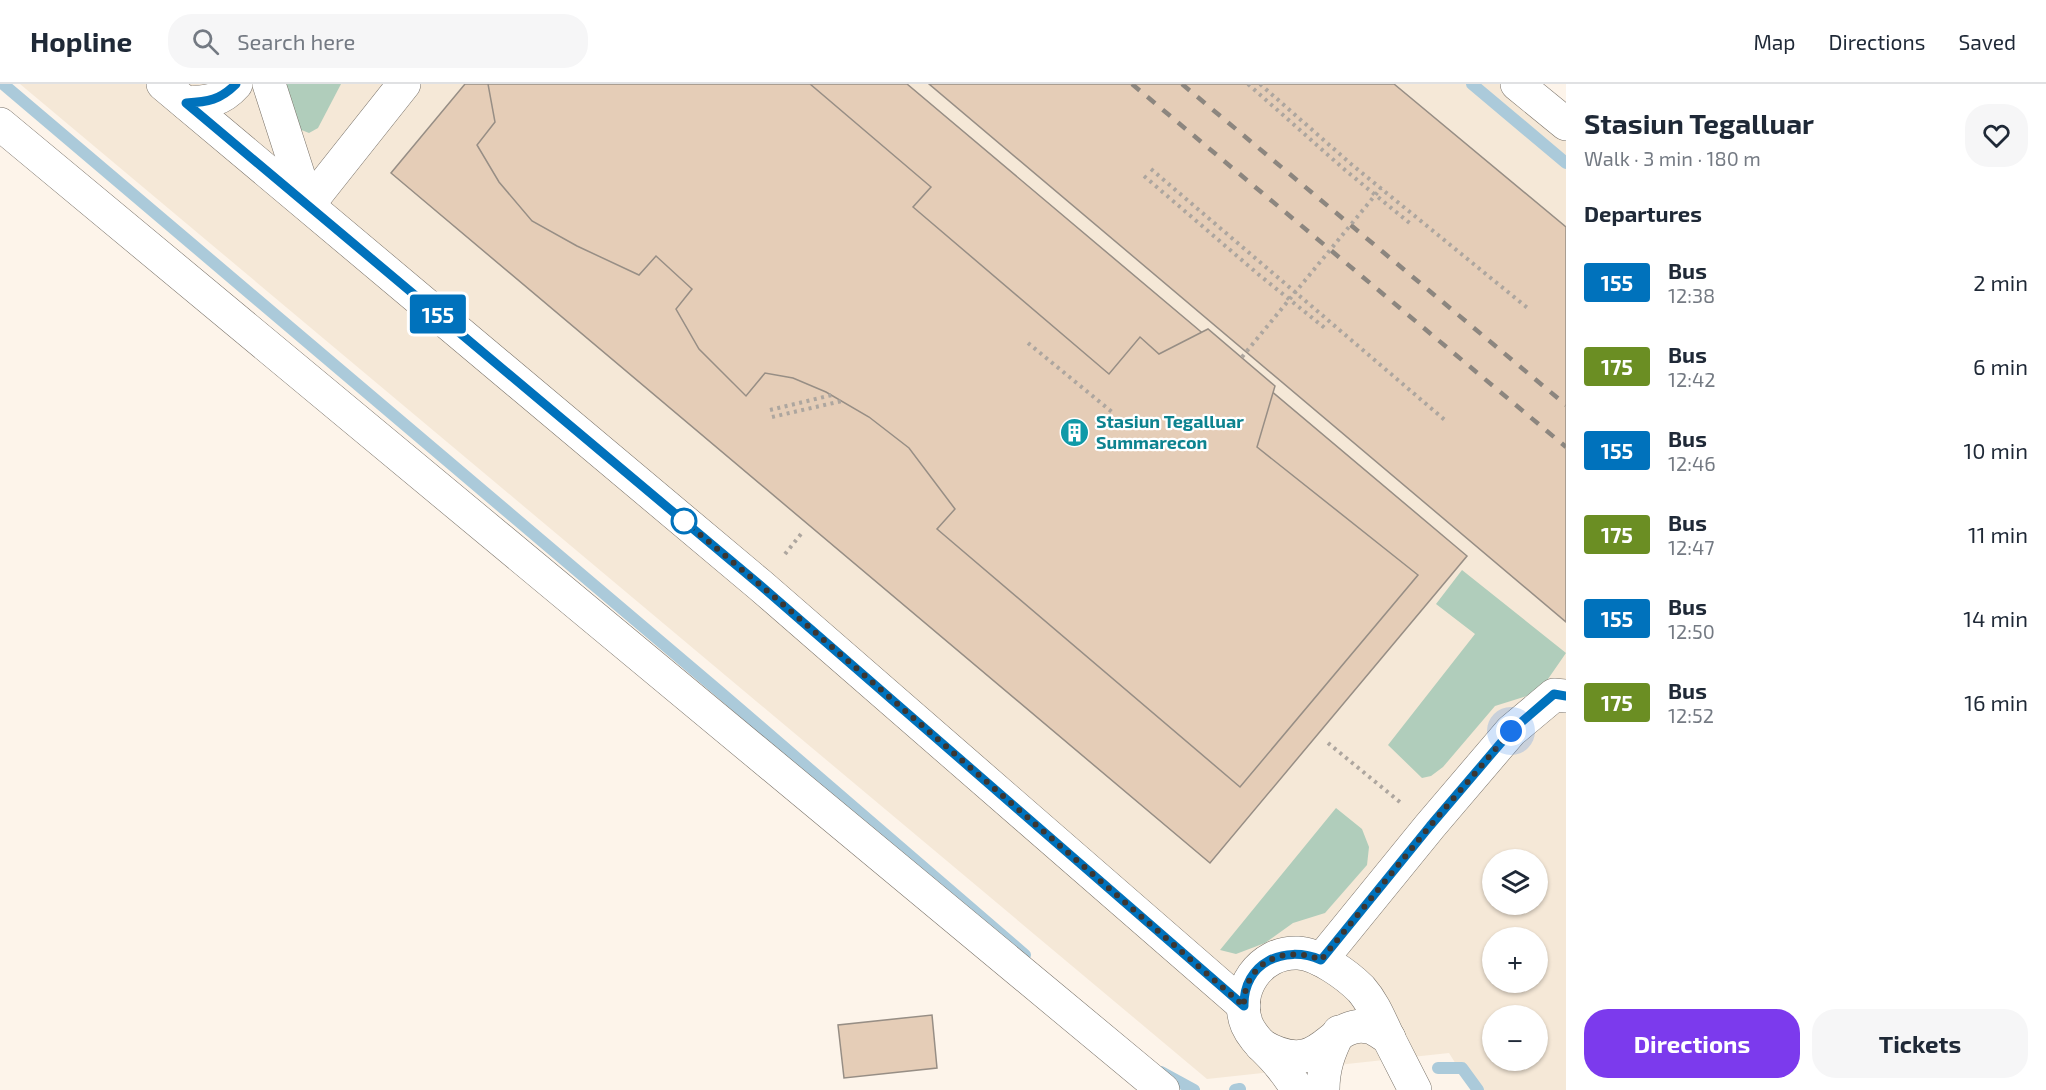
<!DOCTYPE html>
<html lang="en">
<head>
<meta charset="utf-8">
<style>
  :root { --surface:#fff; --page:#f6f6f7; --text:#1f2937; --muted:#747a83; --line:#e0e1e3; --accent:#7c3aed }
  body { margin:0; font-family:"Exo 2",sans-serif; background:var(--page); color:var(--text); height:100vh; display:flex; flex-direction:column; font-size:22px; white-space:nowrap }
  * { box-sizing:border-box; margin:0 }
  p { font-size:20px; color:var(--muted) }
  .icon { flex:none; width:33px; height:33px; fill:none; stroke:currentColor; stroke-width:2; stroke-linecap:round; stroke-linejoin:round }
  .map { position:relative; flex:1; overflow:hidden }
  .details { display:flex; flex-direction:column; background:var(--surface); width:480px }
  .details>* { flex:none }
  .badge { padding:0 12px; border-radius:4px; font-size:21px; line-height:39px }
  .buttons { position:absolute; left:1482px; top:765px; display:grid; gap:12px }
  .buttons a { display:grid; place-items:center; width:66px; height:66px; border-radius:50%; background:var(--surface); box-shadow:0 2px 4px #0004; font-size:30px }
  .you { position:absolute; width:30px; height:30px; margin:-15px; border:4px solid #fff; border-radius:50%; background:#1a73e8; box-shadow:0 0 0 9px #1a73e833 }
  .map>.badge { position:absolute; translate:-50% -50%; box-shadow:0 0 0 3px #fff }
  h2 { padding:0 18px; font-size:22px; line-height:54px }
  .round { display:grid; place-items:center; flex:none; width:63px; height:63px; border-radius:24px; background:var(--page) }
  .overview { display:flex; align-items:center; justify-content:space-between; height:102px; padding:0 18px }
  h1 { font-size:28px; font-weight:700; line-height:45px }
  .cta { display:flex; gap:12px; margin-top:auto; padding:12px 18px }
  .cta a { flex:1; height:69px; border-radius:24px; background:var(--accent); color:#fff; font-size:24px; font-weight:700; line-height:69px; text-align:center }
  .cta a+a { background:var(--page); color:var(--text) }
  ul { padding:0; list-style:none }
  li { display:flex; align-items:center; gap:18px; height:84px; padding:0 18px }
  li div { flex:1 }
  li b { display:block; font-size:22px }
  li em { font-style:normal }
  li .badge { min-width:66px; font-weight:700; text-align:center }
  header { display:flex; align-items:center; gap:36px; box-sizing:border-box; height:84px; padding:0 30px; background:var(--surface); border-bottom:2px solid var(--line) }
  header strong { font-size:28px }
  nav { display:flex; gap:33px; margin-inline-start:auto; font-size:21px }
  .search { width:420px; height:54px; background:var(--page); display:flex; align-items:center; gap:15px; box-sizing:border-box; padding:0 21px; border-radius:24px; color:var(--muted); font-size:22px }
  main { display:flex; flex:1; min-height:0 }
  .map>svg:first-child { display:block }
</style>
</head>
<body>
<header>
<strong>Hopline</strong>
<div class="search"><svg class="icon" aria-label="search" viewBox="0 0 24 24"><circle cx="10" cy="10" r="6"/><path d="M15 15l6 6"/></svg>Search here</div>
<nav><a>Map</a><a>Directions</a><a>Saved</a></nav>
</header>
<main>
<div class="map">
<svg width="1566" height="1006" viewBox="0 0 1566 1006">
  <rect width="100%" height="100%" fill="#fdf4ea"/>
  <path fill="#f5e8d7" fill-rule="evenodd" d="M20,0H1502L1566,53V1006H1472L1449,969L1207,995ZM1492,776H1538V820H1492ZM1492,854H1538V898H1492ZM1492,932H1538V976H1492Z"/>
  <g fill="#b0cdbb">
    <path d="M284,0H341L318,44L309,49L299,45Z"/>
    <path d="M1462,486L1566,569L1539,608L1495,622L1443,683L1431,692L1422,694L1388,661L1475,550L1436,520Z"/>
    <path d="M1336,724L1362,745L1369,763L1367,781L1325,829L1293,839L1265,859L1236,870L1220,866Z"/>
  </g>
  <g fill="none" stroke-linecap="round" stroke-linejoin="round">
    <g stroke="#abcada" stroke-width="12">
      <path d="M3,0L720,608L1025,871"/>
      <path d="M1472,0L1566,79"/>
      <path d="M1438,984H1462L1478,1006"/>
      <path d="M1161,988L1194,1006"/>
      <path d="M1235,1006L1240,1005"/>
    </g>
  </g>
  <g fill="#e5cdb7" stroke="#978e85" stroke-width="1.5">
    <path d="M465,0H907L1467,472L1210,779L391,89Z"/>
    <path d="M488,0H810L931,103L913,123L1109,290L1140,253L1159,270L1208,245L1275,302L1257,363L1418,491L1240,703L937,445L955,425L909,364L869,333L826,308L793,294L765,289L746,312L699,265L676,225L692,205L656,172L639,191L577,162L532,137L499,98L477,61L495,38Z"/>
    <path d="M929,0H1394L1566,143V538Z"/>
    <path d="M932,931L937,984L844,994L838,941Z"/>
  </g>
  <g fill="none" stroke-linecap="round" stroke-linejoin="round">
    <defs>
      <g id="minor">
        <path d="M163,0L760,501L1244,922"/>
        <path d="M269,0L308,121"/>
        <path d="M1517,0L1566,40"/>
        <path d="M186,19C208,18 221,17 236,0"/>
        <path d="M0,40L1163,1006"/>
        <path d="M308,121L404,0"/>
        <path d="M1321,876L1430,742L1511,647L1554,611L1566,612"/>
        <path d="M1261,961C1324,998 1327,935 1368,943C1375,944 1383,951 1389,954"/>
        <path d="M1298,1006C1292,997 1286,988 1279,980C1269,967 1254,957 1247,941C1233,907 1260,867 1298,869C1318,870 1347,891 1361,905C1375,921 1381,939 1390,957C1398,973 1407,990 1415,1006"/>
        <path d="M1323,1006C1323,984 1329,967 1339,948"/>
      </g>
    </defs>
    <use href="#minor" stroke="#797269" stroke-width="34"/>
    <g stroke="#ada69f" stroke-width="4" stroke-dasharray="3 4.5" stroke-linecap="butt">
      <path d="M1248,0L1345,86L1412,141"/>
      <path d="M1260,0L1351,80L1530,226"/>
      <path d="M1151,85L1446,337"/>
      <path d="M1144,92L1258,190L1326,245"/>
      <path d="M1028,259L1112,328"/>
      <path d="M770,326L832,311"/>
      <path d="M772,333L842,317"/>
      <path d="M785,470L801,450"/>
      <path d="M1328,659L1401,719"/>
    </g>
    <use href="#minor" stroke="#fff" stroke-width="33"/>
    <g stroke="#8c867f" stroke-width="4.5" stroke-dasharray="10 10" stroke-linecap="butt">
      <path d="M1132,0L1566,363"/>
      <path d="M1182,0L1566,321"/>
    </g>
    <path stroke="#ada69f" stroke-width="4" stroke-dasharray="3 4.5" stroke-linecap="butt" d="M1242,273L1381,104"/>
  </g>
  <g fill="none" stroke-linecap="round" stroke-linejoin="round">
    <defs>
      <path id="line" d="M236,0C220,16 208,18 186,19L760,501L1244,922C1243,879 1284,860 1321,876L1430,742L1511,647L1554,610L1566,612"/>
    </defs>
    <use href="#line" stroke="#fff" stroke-width="14"/>
    <use href="#line" stroke="#0072bc" stroke-width="9"/>
    <path stroke="#3b3733" stroke-width="6" stroke-dasharray="0 10.8" d="M684,437L778,516L1244,922C1243,879 1284,860 1321,876L1430,742L1511,647"/>
  </g>
  <defs>
    <symbol id="building-disc" viewBox="-11 -11 22 22"><circle r="9.5" fill="#0f9aa8" stroke="#fff"/><path d="M-4-6H4V6H1V3H-1V6H-4ZM-2.5-4.3h1.7v1.8h-1.7ZM.8-4.3h1.7v1.8H.8ZM-2.5-1h1.7V.8h-1.7ZM.8-1h1.7V.8H.8Z" fill="#fff"/></symbol>
  </defs>
  <g fill-rule="evenodd">
    <use href="#building-disc" x="1058" y="332" width="33" height="33"/>
  </g>
  <circle fill="#fff" stroke="#0072bc" stroke-width="3" cx="684" cy="437" r="12"/>
  <g text-anchor="middle" stroke-width="4.5" stroke-linejoin="round" paint-order="stroke">
    <g font-size="18" font-weight="bold" fill="#0d838f" stroke="#fff" text-anchor="start">
      <text x="1096" y="344">Stasiun Tegalluar<tspan x="1096" dy="21">Summarecon</tspan></text>
    </g>
  </g>
</svg>
<div class="buttons">
<a><svg class="icon" aria-label="layers" viewBox="0 0 24 24"><path d="M12 4l9 5-9 5-9-5zM3 14l9 5 9-5"/></svg></a>
<a>+</a>
<a>−</a>
</div>
<div class="you" style="left:1511px;top:647px"></div>
<b class="badge" style="left:438px;top:230px;background:#0072bc;color:#fff">155</b>
</div>
<section class="details">
<div class="overview"><div><h1>Stasiun Tegalluar</h1><p>Walk · 3 min · 180 m</p></div><a class="round"><svg class="icon" aria-label="heart" viewBox="0 0 24 24"><path d="M12 20l-8-8c-3-5 5-10 8-4 3-6 11-1 8 4z"/></svg></a></div>
<h2>Departures</h2>
<ul>
<li><span class="badge" style="background:#0072bc;color:#fff">155</span><div><b>Bus</b><p>12:38</p></div><em>2 min</em></li>
<li><span class="badge" style="background:#6b8e23;color:#fff">175</span><div><b>Bus</b><p>12:42</p></div><em>6 min</em></li>
<li><span class="badge" style="background:#0072bc;color:#fff">155</span><div><b>Bus</b><p>12:46</p></div><em>10 min</em></li>
<li><span class="badge" style="background:#6b8e23;color:#fff">175</span><div><b>Bus</b><p>12:47</p></div><em>11 min</em></li>
<li><span class="badge" style="background:#0072bc;color:#fff">155</span><div><b>Bus</b><p>12:50</p></div><em>14 min</em></li>
<li><span class="badge" style="background:#6b8e23;color:#fff">175</span><div><b>Bus</b><p>12:52</p></div><em>16 min</em></li>
</ul>
<div class="cta"><a>Directions</a><a>Tickets</a></div>
</section>
</main>
</body>
</html>
